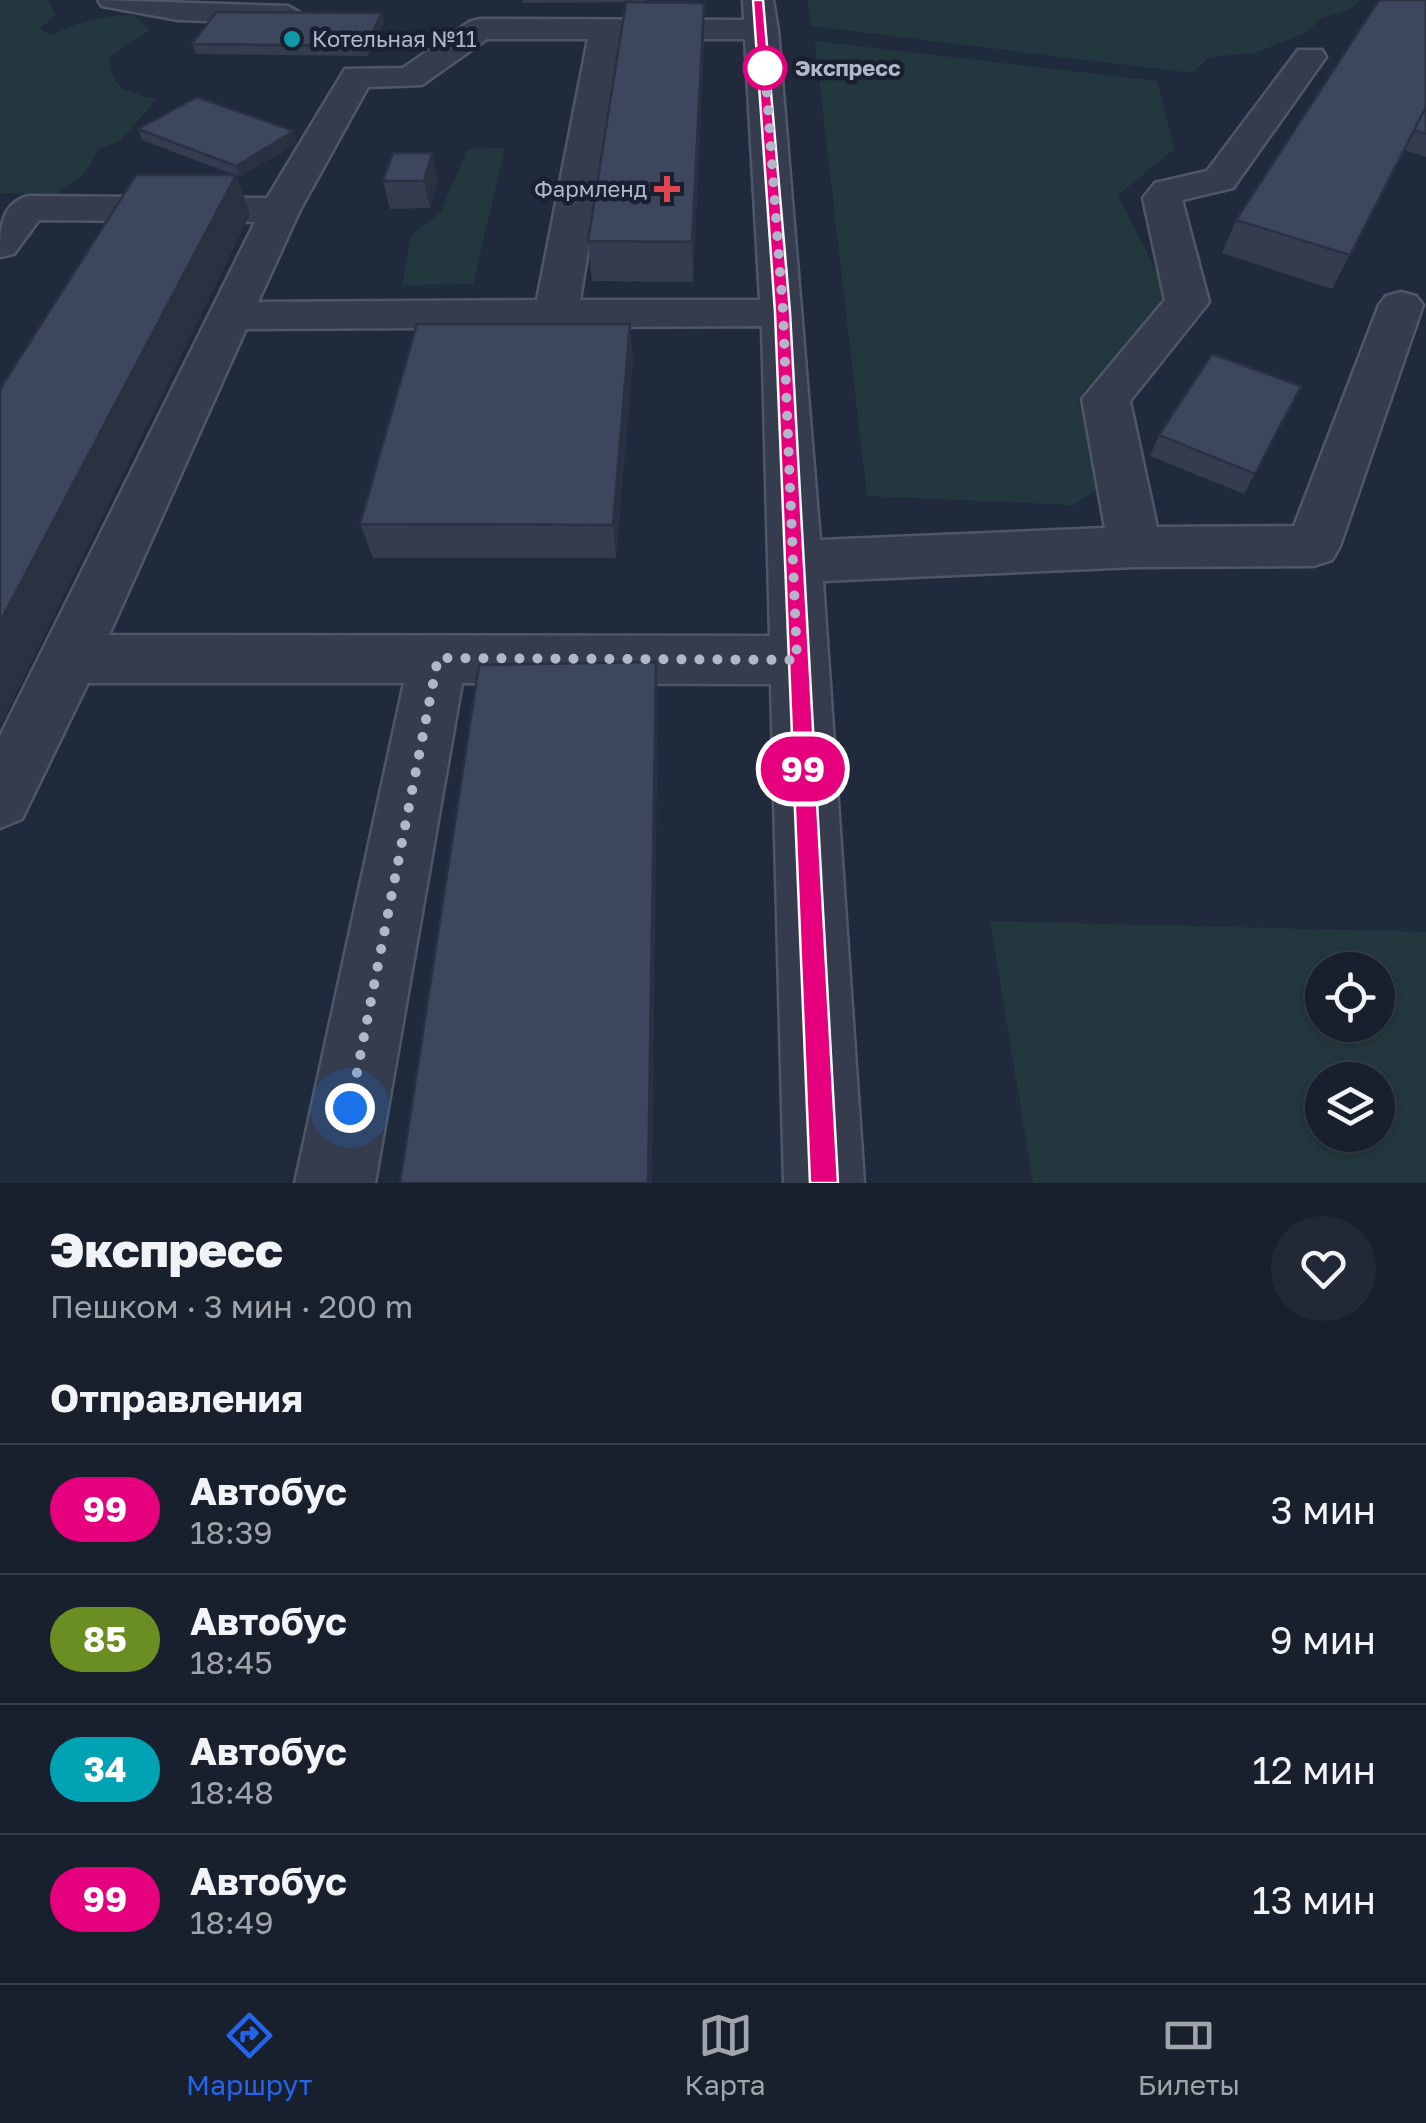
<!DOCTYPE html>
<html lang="ru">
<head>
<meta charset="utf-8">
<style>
  :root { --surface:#18202e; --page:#212836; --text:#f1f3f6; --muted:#9fa3aa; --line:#363e4a; --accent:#2563eb }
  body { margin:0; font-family:"Golos Text",sans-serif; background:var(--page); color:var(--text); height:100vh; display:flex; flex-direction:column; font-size:38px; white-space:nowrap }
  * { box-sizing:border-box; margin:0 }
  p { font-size:32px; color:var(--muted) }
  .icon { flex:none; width:55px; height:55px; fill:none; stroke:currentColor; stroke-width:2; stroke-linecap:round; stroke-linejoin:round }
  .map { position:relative; height:1183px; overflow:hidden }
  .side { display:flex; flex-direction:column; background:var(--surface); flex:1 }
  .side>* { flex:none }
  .badge { padding:0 20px; border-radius:32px; font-size:35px; line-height:65px }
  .tools { position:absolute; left:1305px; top:952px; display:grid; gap:20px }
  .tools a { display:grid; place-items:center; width:90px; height:90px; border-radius:50%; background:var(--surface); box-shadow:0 2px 8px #0004,0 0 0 2px var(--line); font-size:50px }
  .you { position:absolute; width:50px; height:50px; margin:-25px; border:8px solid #fff; border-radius:50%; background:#1a73e8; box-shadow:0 0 0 15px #1a73e833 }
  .map>.badge { position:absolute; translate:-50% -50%; box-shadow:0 0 0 5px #fff }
  h2 { padding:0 50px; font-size:38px; line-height:90px }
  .round { display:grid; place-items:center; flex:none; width:105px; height:105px; border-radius:52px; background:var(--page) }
  .headline { display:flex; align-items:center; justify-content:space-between; height:170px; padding:0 50px }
  h1 { font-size:48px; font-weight:800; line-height:75px }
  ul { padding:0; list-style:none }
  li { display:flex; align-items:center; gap:30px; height:130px; padding:0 50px; border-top:2px solid var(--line) }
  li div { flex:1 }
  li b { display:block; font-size:38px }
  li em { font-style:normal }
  li .badge { min-width:110px; font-weight:700; text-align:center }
  .tabs { display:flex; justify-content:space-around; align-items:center; height:140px; border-top:2px solid var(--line); background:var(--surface); font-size:28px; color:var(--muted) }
  .tabs a { display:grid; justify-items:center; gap:5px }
  .tabs .active { color:var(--accent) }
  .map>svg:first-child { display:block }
</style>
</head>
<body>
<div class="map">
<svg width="1426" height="1183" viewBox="0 0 1426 1183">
  <rect width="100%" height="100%" fill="#202a3d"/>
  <g fill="#22383e" fill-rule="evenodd">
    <path d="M0,0H48L56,15L39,29L52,35C81,22 101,15 133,15L150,30L110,57C108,89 131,94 157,99L120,141L99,149L85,173L57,194L0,193Z"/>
    <path d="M807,0H1360L1349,10L1321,18L1307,32L1255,53L1209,57L1192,73L811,26Z"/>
    <path d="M815,41L1157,81L1174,149L1118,195L1168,295L1078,398L1099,489L1073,505L867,496Z"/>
    <path d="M505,148L473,284L402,285L411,236L441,212L467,149Z"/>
    <path d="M990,921L1426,932V1183H1033ZM1322,970H1378V1025H1322ZM1322,1080H1378V1135H1322Z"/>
  </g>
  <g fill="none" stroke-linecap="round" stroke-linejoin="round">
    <defs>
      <g id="minor">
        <path d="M98,0L288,6L304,15L288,24L178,20L102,6Z"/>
        <path d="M743,0H773L778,30L820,540L1105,528L1082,399L1165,300L1143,198L1155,183L1207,171L1298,50H1322L1326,57L1233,188L1182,200L1209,302L1130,401L1157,527L1294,526L1379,305L1386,296L1401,292L1416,296L1423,305L1340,546L1332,560L1313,566L1135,567L823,581L864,1183H784L771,684L462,683L375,1183H295L404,683H88L22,819L0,828V736L255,222L39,220L14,254L0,257C0,230 0,204 28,196L267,198L345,69L403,68L469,22L480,19L744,20ZM487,39H588L537,300L258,302L300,210L368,87L422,85ZM622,39H745L760,300H580ZM762,326L770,636L109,635L246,329Z"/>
      </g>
    </defs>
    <use href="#minor" stroke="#4f5767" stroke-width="5"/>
    <use href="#minor" fill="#343c4d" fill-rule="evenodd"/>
  </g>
  <g fill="#343c50">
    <path d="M522,0H646V2L523,3Z"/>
    <path d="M1426,0V157L1404,150L1332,289L1222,253L1236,220Z"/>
    <path d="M382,13L384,23L368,56L196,54L192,44Z"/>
    <path d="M704,39L693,282L592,281L588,241Z"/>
    <path d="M138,129L297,142L240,177L236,175L250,214L0,726L235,175L142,140Z"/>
    <path d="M438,180L430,208L390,209L383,181Z"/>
    <path d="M633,358L616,558H373L360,524Z"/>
    <path d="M1301,386L1244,494L1150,456L1159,435Z"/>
  </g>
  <g fill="#2a3141">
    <path d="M704,3V39L693,282L692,242Z"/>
    <path d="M382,13L384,23L368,56L365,46Z"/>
    <path d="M294,131L297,142L240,177L236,166Z"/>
    <path d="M432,153L438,180L430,208L424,181Z"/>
    <path d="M236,175L250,214L0,726V622Z"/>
    <path d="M630,324L633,358L616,558L613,525Z"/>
    <path d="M656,662L658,699L652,1183H648Z"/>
  </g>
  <g fill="#3c465d" stroke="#2a3141" stroke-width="2.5">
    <path d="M1379,0H1426V107L1350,255L1236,220Z"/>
    <path d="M626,2L704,3L692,242L588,241Z"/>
    <path d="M216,12L382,13L365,46L192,44Z"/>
    <path d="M197,97L294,131L236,166L138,129Z"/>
    <path d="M1426,107V134L1414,130Z"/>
    <path d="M393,153H432L424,181H383Z"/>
    <path d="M136,175H236L0,622V389Z"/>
    <path d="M417,324H630L613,525L360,524Z"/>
    <path d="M1212,354L1301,386L1255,474L1159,435Z"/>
    <path d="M656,662L648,1183H400L479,665Z"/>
  </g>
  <path fill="#e6007e" stroke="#fff" stroke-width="2.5" d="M753,0H763L790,312L838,1183H810L775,312Z"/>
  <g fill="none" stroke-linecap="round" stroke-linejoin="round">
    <path stroke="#afb7c9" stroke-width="10" stroke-dasharray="0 18" d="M350,1108L438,658L797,660L783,312L765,68"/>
  </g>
  <circle fill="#0f9aa8" stroke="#192131" stroke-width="4" cx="292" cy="39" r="10"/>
  <circle fill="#fff" stroke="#e6007e" stroke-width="5" cx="765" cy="68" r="20"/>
  <path fill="#e0444e" stroke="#192131" stroke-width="4" d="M662 174h10v10h10v10h-10v10h-10v-10h-10v-10h10z"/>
  <g text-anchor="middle" stroke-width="9" stroke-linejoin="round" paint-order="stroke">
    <g font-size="22" fill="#afb7c9" stroke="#192131" text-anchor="start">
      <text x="312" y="47">Котельная №11</text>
      <text x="647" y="197" text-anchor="end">Фармленд</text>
    </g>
    <g font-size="22" font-weight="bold" fill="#afb7c9" stroke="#192131" text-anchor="start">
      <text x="795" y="76">Экспресс</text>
    </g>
  </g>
</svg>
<div class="tools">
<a><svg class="icon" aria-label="locate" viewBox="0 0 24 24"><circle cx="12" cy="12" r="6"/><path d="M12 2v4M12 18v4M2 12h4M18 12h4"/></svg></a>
<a><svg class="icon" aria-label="layers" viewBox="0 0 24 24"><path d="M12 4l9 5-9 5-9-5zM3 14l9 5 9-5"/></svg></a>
</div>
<div class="you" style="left:350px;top:1108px"></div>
<b class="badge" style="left:803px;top:769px;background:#e6007e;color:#fff">99</b>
</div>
<section class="side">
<div class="headline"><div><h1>Экспресс</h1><p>Пешком · 3 мин · 200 m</p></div><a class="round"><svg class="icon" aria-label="heart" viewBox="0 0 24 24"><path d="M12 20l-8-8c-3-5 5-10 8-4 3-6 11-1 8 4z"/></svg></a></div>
<h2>Отправления</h2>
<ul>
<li><span class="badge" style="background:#e6007e;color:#fff">99</span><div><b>Автобус</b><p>18:39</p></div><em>3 мин</em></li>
<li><span class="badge" style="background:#6b8e23;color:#fff">85</span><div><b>Автобус</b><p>18:45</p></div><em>9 мин</em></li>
<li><span class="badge" style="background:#00a3b4;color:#fff">34</span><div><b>Автобус</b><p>18:48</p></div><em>12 мин</em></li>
<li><span class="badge" style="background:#e6007e;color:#fff">99</span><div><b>Автобус</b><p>18:49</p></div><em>13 мин</em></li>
</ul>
</section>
<nav class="tabs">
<a class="active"><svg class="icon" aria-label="directions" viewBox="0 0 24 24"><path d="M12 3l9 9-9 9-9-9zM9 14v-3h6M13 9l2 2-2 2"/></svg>Маршрут</a>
<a><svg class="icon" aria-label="map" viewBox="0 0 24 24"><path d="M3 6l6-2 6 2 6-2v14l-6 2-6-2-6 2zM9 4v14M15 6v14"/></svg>Карта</a>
<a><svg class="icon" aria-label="tickets" viewBox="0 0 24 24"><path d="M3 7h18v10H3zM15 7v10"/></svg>Билеты</a>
</nav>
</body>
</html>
